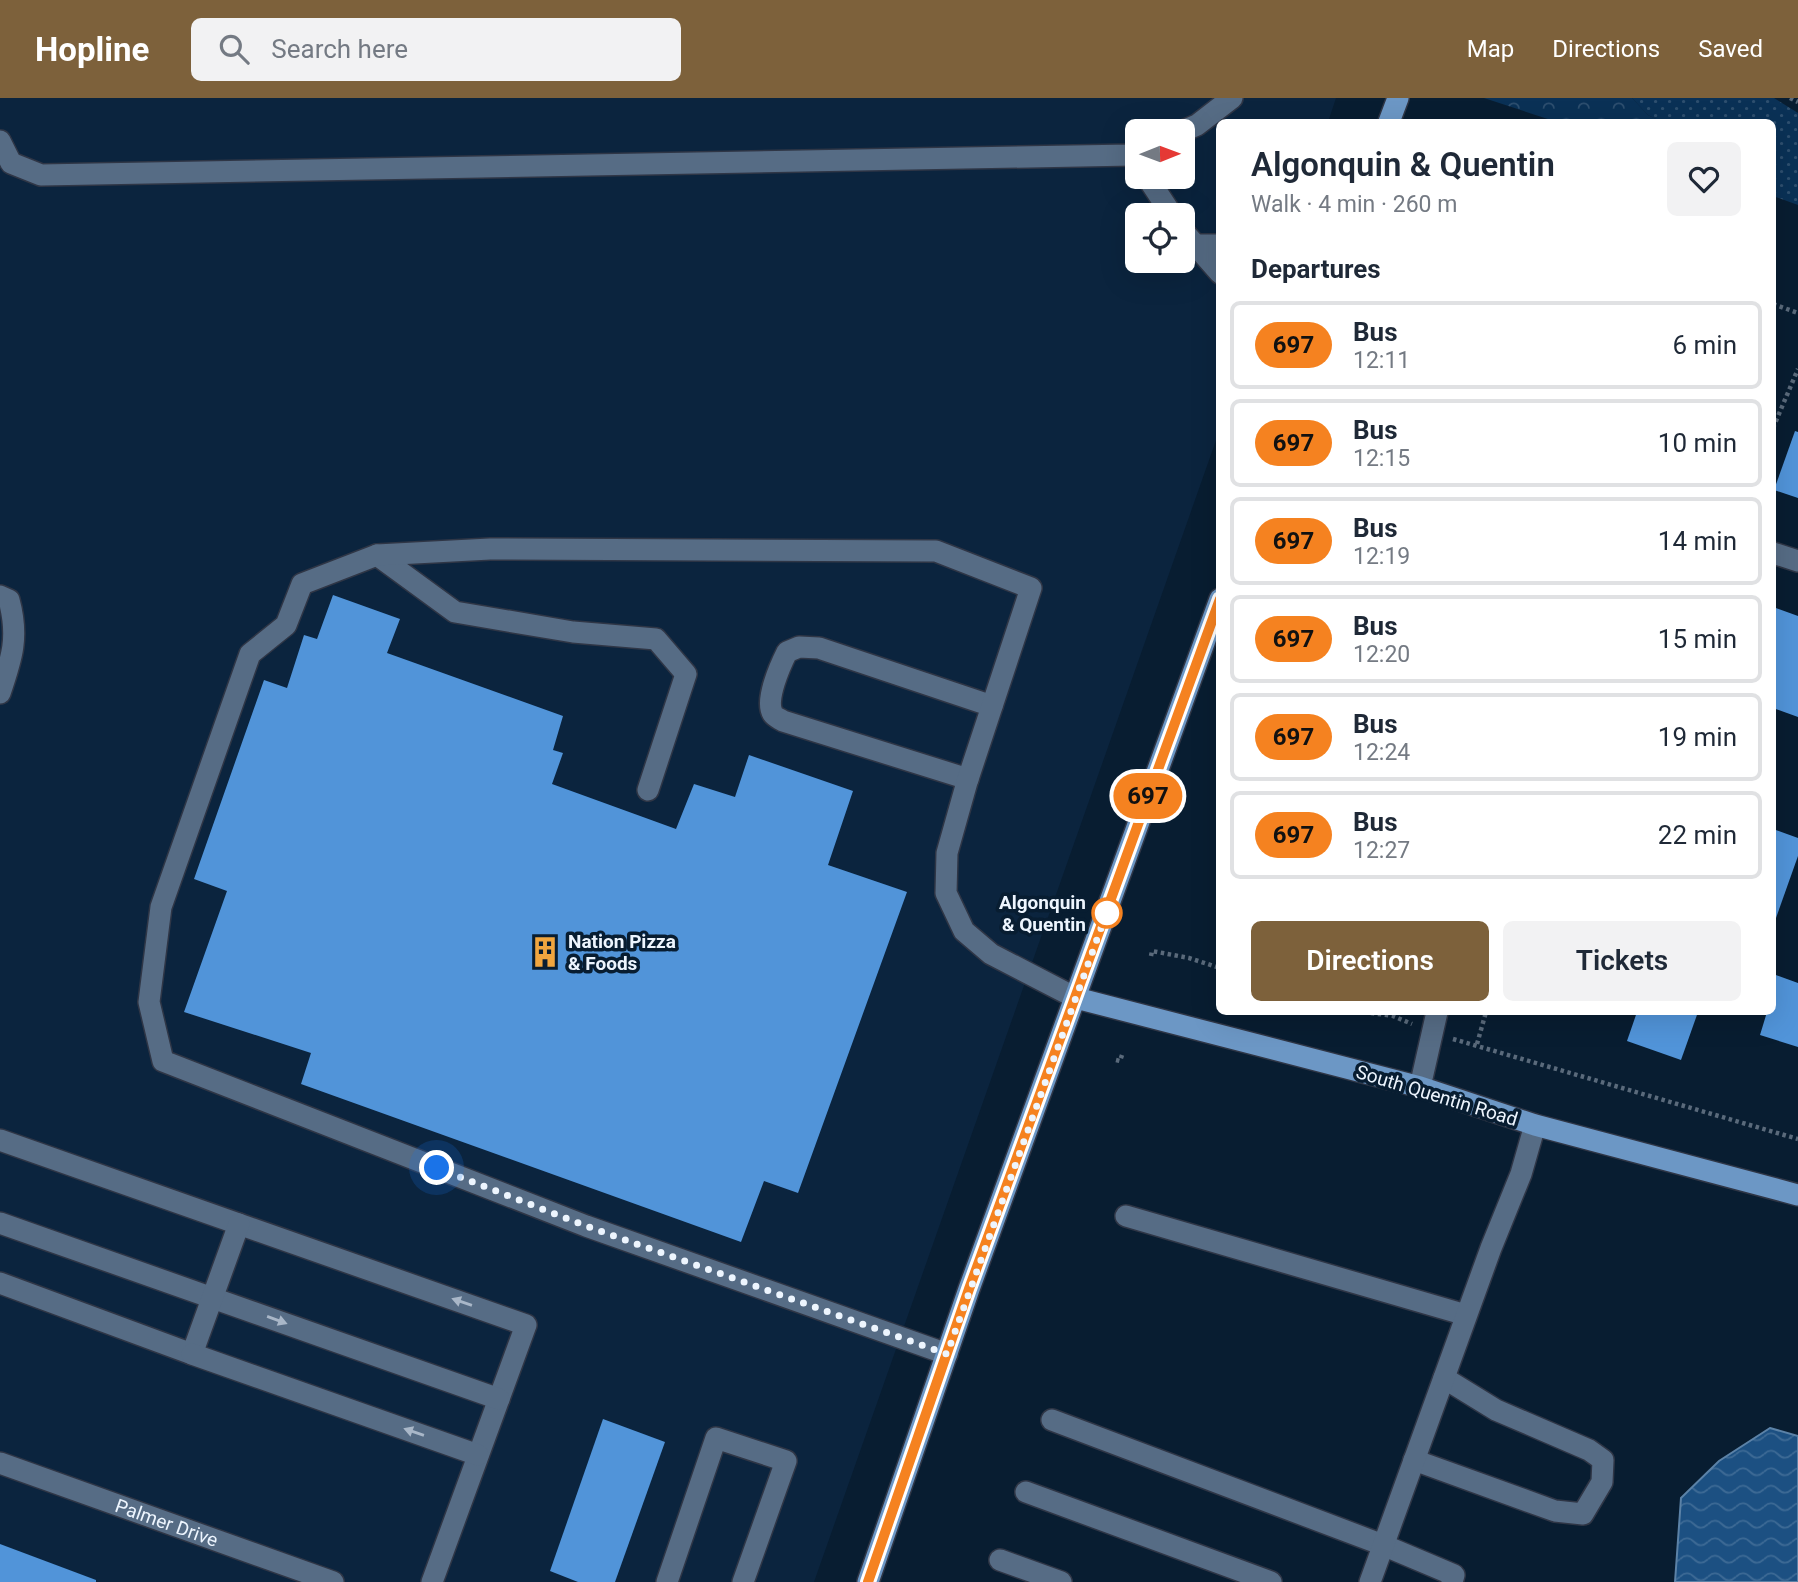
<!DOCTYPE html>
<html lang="en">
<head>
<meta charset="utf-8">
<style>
  :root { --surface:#fff; --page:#f2f2f3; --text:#1f2937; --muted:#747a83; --line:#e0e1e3; --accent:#7d613b }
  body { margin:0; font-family:Roboto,sans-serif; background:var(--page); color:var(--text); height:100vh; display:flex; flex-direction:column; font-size:26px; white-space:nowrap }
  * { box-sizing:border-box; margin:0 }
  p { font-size:23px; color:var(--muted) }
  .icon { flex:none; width:38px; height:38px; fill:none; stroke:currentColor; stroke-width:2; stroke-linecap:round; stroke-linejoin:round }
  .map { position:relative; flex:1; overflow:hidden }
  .side { position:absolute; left:1216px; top:21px; width:560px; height:896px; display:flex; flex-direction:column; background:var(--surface); border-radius:10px; box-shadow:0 7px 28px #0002 }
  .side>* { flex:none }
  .badge { padding:0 14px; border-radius:23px; font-size:24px; line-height:46px }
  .needle { width:46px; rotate:89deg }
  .fabs { position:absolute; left:1125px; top:21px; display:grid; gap:14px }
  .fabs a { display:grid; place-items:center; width:70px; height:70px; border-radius:10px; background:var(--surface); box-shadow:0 7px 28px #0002; font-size:35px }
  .you { position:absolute; width:35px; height:35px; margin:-18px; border:5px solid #fff; border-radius:50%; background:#1a73e8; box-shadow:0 0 0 10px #1a73e833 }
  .map>.badge { position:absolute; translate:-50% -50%; box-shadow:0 0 0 4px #fff }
  h2 { padding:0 35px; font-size:26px; line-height:63px }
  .round { display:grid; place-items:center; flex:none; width:74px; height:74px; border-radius:10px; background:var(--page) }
  .head { display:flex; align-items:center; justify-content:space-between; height:119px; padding:0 35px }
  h1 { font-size:33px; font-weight:600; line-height:52px }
  .action { display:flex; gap:14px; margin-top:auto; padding:14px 35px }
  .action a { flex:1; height:80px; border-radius:10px; background:var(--accent); color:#fff; font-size:28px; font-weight:600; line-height:80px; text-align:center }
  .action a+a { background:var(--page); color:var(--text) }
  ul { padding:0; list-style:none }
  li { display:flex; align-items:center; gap:21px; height:88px; margin:0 14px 10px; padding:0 21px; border:4px solid var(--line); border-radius:10px }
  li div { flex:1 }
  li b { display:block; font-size:26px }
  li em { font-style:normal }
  li .badge { min-width:77px; font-weight:700; text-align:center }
  header { display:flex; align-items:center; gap:42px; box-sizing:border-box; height:98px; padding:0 35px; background:var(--accent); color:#fff }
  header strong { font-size:33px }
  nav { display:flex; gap:38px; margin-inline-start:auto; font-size:24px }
  .search { width:490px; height:63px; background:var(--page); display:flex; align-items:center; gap:18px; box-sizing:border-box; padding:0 24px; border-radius:10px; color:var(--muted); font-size:26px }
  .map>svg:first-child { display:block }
</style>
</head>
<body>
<header>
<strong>Hopline</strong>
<div class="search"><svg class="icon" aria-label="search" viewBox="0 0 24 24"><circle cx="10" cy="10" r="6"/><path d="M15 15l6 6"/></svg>Search here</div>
<nav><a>Map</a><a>Directions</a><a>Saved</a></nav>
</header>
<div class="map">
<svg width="1798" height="1484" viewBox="0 0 1798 1484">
  <defs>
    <pattern id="grass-dots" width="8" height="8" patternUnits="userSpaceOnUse" patternTransform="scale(1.75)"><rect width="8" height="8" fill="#0a3156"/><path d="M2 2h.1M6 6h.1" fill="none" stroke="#2e4f6f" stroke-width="1.8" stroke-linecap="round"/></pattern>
    <pattern id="forest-crowns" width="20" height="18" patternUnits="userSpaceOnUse" patternTransform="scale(1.75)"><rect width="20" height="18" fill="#0a3156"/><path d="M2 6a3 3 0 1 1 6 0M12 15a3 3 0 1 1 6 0" fill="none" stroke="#2e4f6f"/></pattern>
    <pattern id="water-waves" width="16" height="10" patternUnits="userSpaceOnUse" patternTransform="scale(1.75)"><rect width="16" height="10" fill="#1c5082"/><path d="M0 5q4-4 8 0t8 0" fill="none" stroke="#3d6a95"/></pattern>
  </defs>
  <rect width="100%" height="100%" fill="#081d31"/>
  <path fill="#0b243e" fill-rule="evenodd" d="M0,0H1336L1328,24H1220V331L814,1484H0ZM1138,33H1183V79H1138ZM1138,117H1183V163H1138Z"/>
  <path fill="url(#grass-dots)" d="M1632,0H1774L1798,15V107L1773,98V24H1662L1648,17Z"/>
  <path fill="url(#forest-crowns)" d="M1484,0H1632L1648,17L1662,24H1557Z"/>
  <path fill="url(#water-waves)" stroke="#5b82a7" stroke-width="2" d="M1770,1330L1798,1338V1484H1675L1681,1400L1719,1363Z"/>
  <g fill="#5194d9">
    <path d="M1795,333L1798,334V400L1774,392Z"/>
    <path d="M333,497L400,521L387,555L563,618L553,652L563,655L552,686L676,731L694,686L735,699L749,657L853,693L828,767L907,794L798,1095L764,1083L741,1144L301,986L311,955L184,914L227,793L194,781L264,582L287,590L304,537L317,541Z"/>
    <path d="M1773,509L1798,518V619L1773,610Z"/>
    <path d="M1773,731L1798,740V758L1776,820H1773Z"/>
    <path d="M1773,876L1798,885V949L1760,937L1767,914H1773Z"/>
    <path d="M1637,914H1698L1681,962L1627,943Z"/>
    <path d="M603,1321L665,1344L615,1484H578L550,1473Z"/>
    <path d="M0,1446L96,1482V1484H0Z"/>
  </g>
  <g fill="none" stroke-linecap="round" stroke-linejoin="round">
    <defs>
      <g id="minor">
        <path d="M1183,33L1197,27L1232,0"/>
        <path d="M0,43L11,65L41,77L1132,57L1138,54"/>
        <path d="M1147,79L1172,117"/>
        <path d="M1183,133L1220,175"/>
        <path d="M1195,147H1220"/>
        <path d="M1773,455L1798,463"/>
        <path d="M377,457L455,514L573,534L656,541L686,576L648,692"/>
        <path d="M0,498L9,502C19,539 12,560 0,595"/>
        <path d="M968,681L783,623C780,621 775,619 773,616C764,603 781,566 787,554L799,549L819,550L992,608"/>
        <path d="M1420,989L1437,914"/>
        <path d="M0,1042L526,1227L432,1484"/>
        <path d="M1126,1118L1466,1217"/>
        <path d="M0,1125L499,1301"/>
        <path d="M0,1185L192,1256L239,1126"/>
        <path d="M192,1256L478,1357"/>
        <path d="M947,1256L586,1128L163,963L149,904L161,809L250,556L286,527L302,486L377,457L490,451L936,453L1031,490L967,684L947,755L946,795L964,833L991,856L1076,900"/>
        <path d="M1052,1322L1383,1447L1454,1477L1452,1484"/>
        <path d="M1414,1362L1555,1413L1583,1416L1602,1384L1603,1362L1589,1352L1496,1312L1444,1280"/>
        <path id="s1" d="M0,1365L333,1484"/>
        <path d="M1026,1394L1271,1484"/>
        <path d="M1000,1462L1061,1484"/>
        <path d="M667,1484L716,1340L786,1363L743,1484"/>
        <path d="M1370,1484L1491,1150L1521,1076L1535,1027"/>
      </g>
      <g id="major">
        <path d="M1389,24L1398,0"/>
        <path d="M1076,900L1420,989L1535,1027L1798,1097"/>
        <path d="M868,1484L969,1191L1220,501"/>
      </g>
    </defs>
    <use href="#minor" stroke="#2f3646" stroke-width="24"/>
    <use href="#major" stroke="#2f3646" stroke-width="24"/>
    <g stroke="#5a6a7b" stroke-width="4.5" stroke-dasharray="3.5 3.5" stroke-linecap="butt">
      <path d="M1790,0L1798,4"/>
      <path d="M1773,206L1798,215"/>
      <path d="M1773,330L1798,271"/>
      <path d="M1151,858L1152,853L1189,860L1220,870"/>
      <path d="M1364,914L1393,918L1412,926"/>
      <path d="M1453,941L1798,1041"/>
      <path d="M1477,946L1486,914"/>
      <path d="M1116,962L1120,963L1122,957"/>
    </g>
    <use href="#minor" stroke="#566c85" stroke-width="21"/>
    <use href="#major" stroke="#6c97c5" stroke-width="21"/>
  </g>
  <defs><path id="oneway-solid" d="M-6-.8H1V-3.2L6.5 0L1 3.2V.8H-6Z" transform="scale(1.75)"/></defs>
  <g fill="#a9b7c8">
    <use href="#oneway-solid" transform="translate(462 1204) rotate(-161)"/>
    <use href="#oneway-solid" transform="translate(277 1222) rotate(20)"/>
    <use href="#oneway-solid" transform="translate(414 1334) rotate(-161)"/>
  </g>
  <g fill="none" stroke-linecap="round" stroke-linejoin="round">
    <defs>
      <path id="line" d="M868,1484L969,1191L1220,501"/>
    </defs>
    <use href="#line" stroke="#fff" stroke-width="16"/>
    <use href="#line" stroke="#f58220" stroke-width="10"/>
    <path stroke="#edf5fe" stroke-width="7" stroke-dasharray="0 12.6" d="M437,1070L586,1128L947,1256L1108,811L1107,815"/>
  </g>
  <defs>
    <symbol id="building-bare" viewBox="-9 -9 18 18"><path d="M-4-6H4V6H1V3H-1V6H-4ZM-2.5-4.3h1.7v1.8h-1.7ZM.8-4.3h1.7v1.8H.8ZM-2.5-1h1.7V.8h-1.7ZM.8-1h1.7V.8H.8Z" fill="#f1a63f" stroke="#081d31" stroke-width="2.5" paint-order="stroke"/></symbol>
  </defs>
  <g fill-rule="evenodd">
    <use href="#building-bare" x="523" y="832" width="44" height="44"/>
  </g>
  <circle fill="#fff" stroke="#f58220" stroke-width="3.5" cx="1107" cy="815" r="14"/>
  <g text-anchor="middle" stroke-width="7" stroke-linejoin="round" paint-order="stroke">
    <g font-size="19" font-weight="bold" fill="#edf5fe" stroke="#081d31" text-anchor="end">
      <text x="1086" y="811">Algonquin<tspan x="1086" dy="22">&amp; Quentin</tspan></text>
    </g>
    <g font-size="19" font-weight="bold" fill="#edf5fe" stroke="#081d31" text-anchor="start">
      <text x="568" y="850">Nation Pizza<tspan x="568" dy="22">&amp; Foods</tspan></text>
    </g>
    <g font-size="19" fill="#edf5fe" stroke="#081d31">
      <text transform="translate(1437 997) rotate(17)" y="7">South Quentin Road</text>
      <text dy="7" stroke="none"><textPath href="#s1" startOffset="177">Palmer Drive</textPath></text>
    </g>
  </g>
</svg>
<div class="fabs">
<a><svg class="needle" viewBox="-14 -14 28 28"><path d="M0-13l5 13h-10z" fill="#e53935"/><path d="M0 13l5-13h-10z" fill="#747a83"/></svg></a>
<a><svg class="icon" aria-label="locate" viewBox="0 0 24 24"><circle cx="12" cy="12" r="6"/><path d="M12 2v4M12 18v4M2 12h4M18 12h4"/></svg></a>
</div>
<div class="you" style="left:437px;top:1070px"></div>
<b class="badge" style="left:1148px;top:698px;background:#f58220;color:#111">697</b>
<section class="side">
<div class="head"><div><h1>Algonquin &amp; Quentin</h1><p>Walk · 4 min · 260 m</p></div><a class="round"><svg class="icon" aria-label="heart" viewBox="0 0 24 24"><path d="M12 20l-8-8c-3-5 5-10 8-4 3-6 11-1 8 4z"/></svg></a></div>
<h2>Departures</h2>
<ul>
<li><span class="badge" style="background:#f58220;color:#111">697</span><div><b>Bus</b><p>12:11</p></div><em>6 min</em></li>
<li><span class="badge" style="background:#f58220;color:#111">697</span><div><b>Bus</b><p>12:15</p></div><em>10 min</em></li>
<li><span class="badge" style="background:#f58220;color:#111">697</span><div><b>Bus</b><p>12:19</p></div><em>14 min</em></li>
<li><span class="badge" style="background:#f58220;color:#111">697</span><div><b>Bus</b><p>12:20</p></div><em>15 min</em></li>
<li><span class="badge" style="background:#f58220;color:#111">697</span><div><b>Bus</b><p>12:24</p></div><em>19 min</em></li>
<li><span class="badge" style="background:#f58220;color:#111">697</span><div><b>Bus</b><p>12:27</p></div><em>22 min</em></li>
</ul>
<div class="action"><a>Directions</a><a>Tickets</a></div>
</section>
</div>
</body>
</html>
